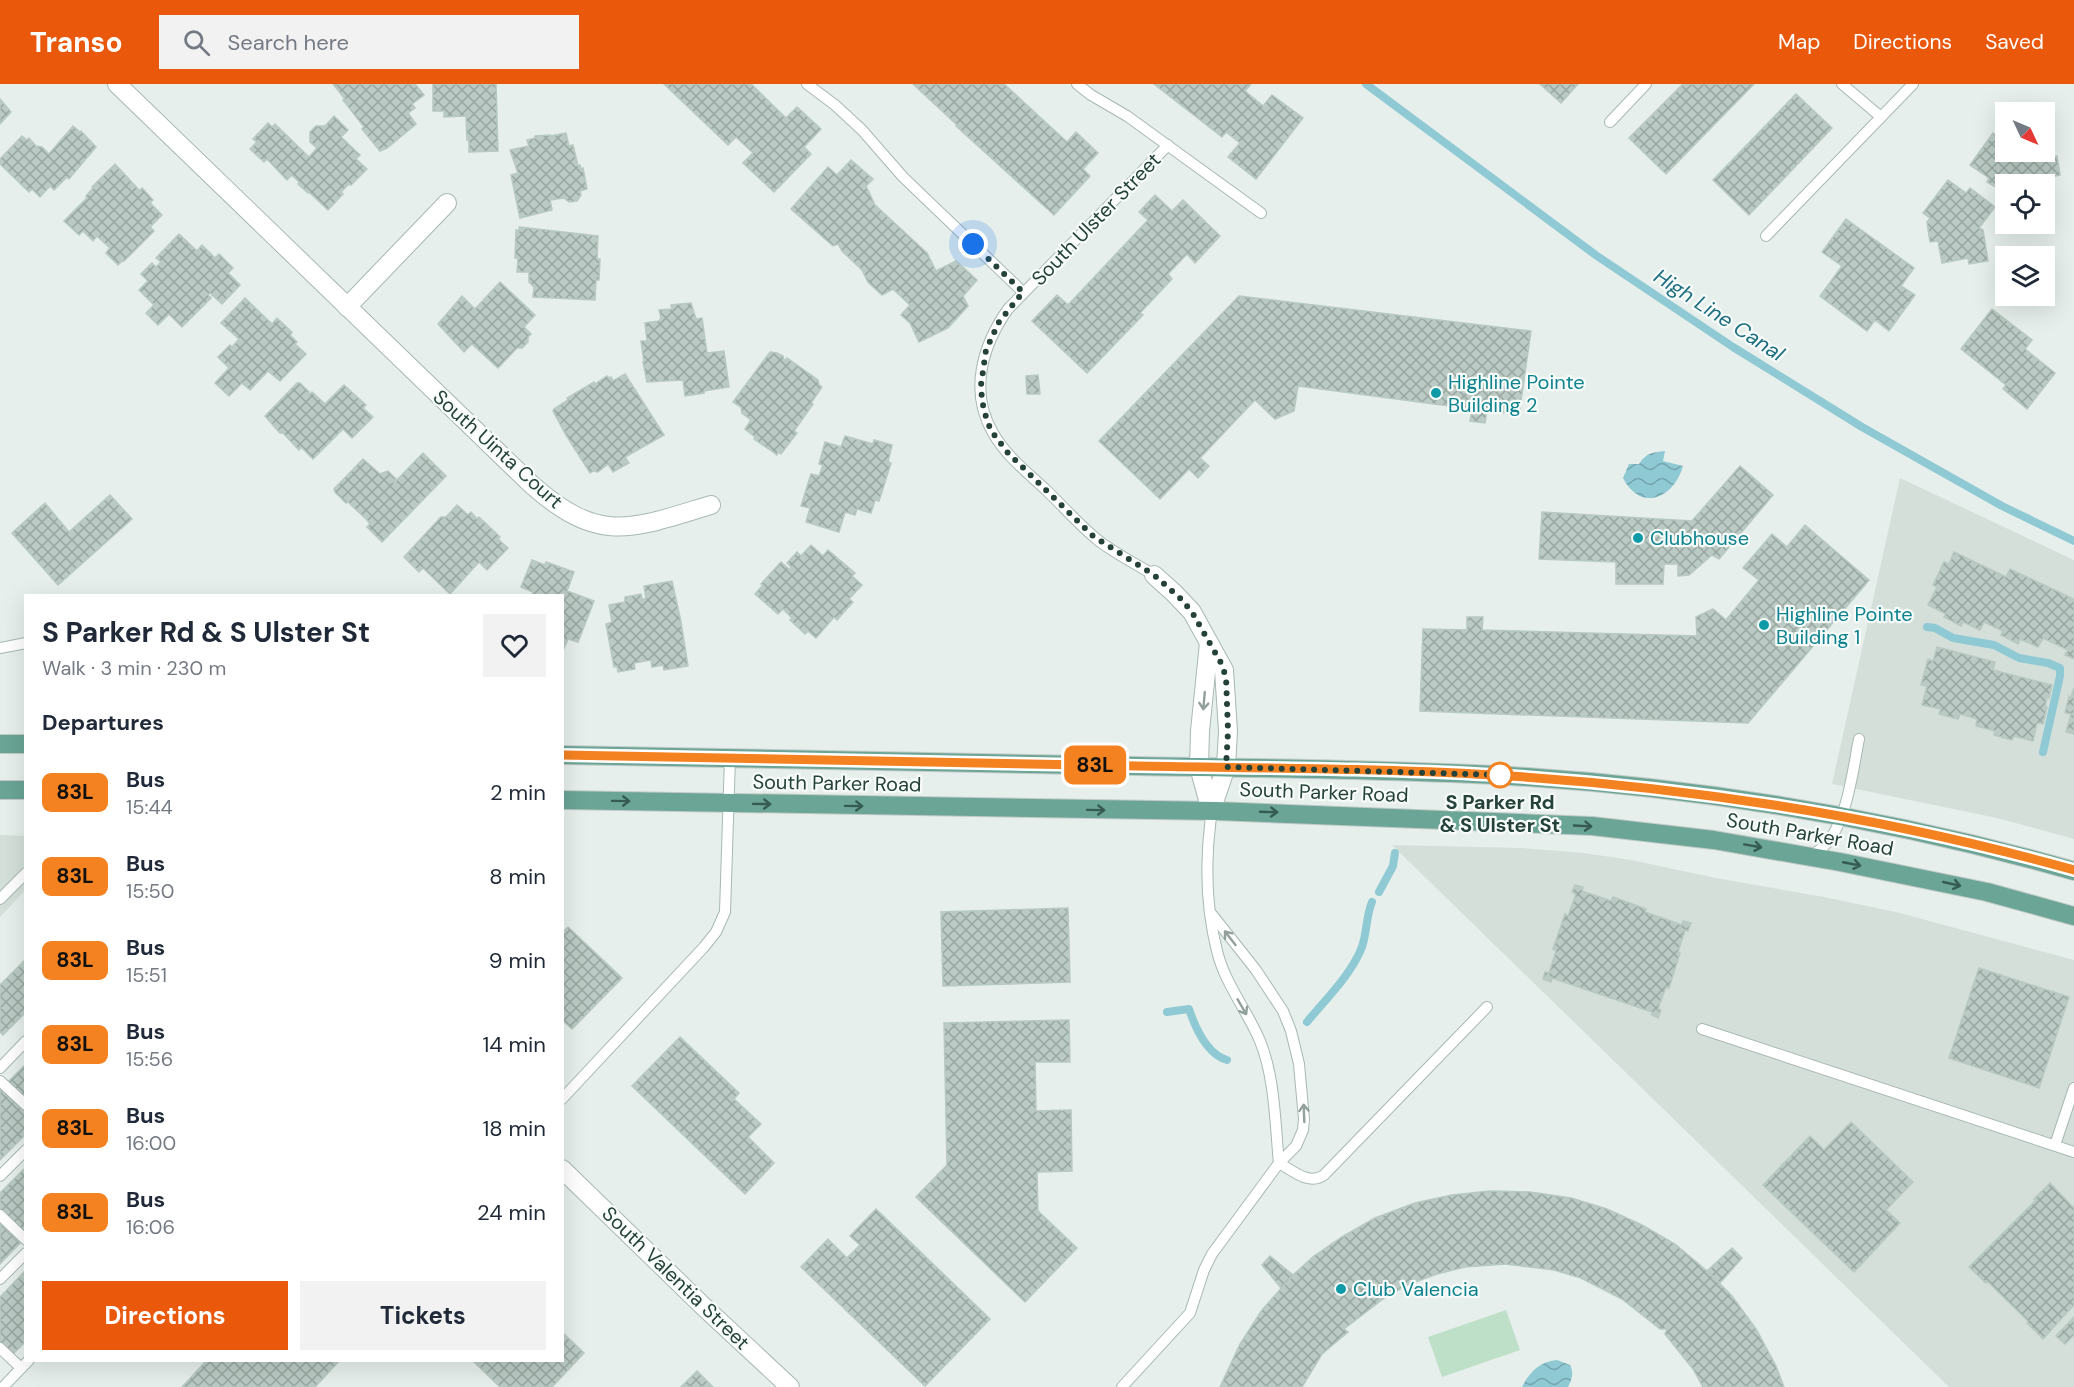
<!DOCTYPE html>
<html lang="en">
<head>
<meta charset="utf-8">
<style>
  :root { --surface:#fff; --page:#f2f2f3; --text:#1f2937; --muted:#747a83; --accent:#ea580c }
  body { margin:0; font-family:"DM Sans",sans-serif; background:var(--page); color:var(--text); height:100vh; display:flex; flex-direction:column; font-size:22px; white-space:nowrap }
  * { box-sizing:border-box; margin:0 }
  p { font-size:20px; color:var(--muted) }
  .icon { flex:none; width:33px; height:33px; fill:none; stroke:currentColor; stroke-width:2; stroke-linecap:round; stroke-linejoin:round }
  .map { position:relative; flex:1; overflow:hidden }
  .details { position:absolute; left:24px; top:510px; width:540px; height:768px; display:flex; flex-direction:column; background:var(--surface); border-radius:0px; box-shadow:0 6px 24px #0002 }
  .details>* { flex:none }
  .badge { padding:0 12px; border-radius:9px; font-size:21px; line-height:39px }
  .needle { width:39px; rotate:134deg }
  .buttons { position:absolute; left:1995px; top:18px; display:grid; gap:12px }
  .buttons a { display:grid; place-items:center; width:60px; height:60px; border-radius:0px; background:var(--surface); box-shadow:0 6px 24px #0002; font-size:30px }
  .you { position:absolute; width:30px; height:30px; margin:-15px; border:4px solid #fff; border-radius:50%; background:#1a73e8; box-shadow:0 0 0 9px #1a73e833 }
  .map>.badge { position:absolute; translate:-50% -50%; box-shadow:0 0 0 3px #fff }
  h2 { padding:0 18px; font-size:22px; line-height:54px }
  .round { display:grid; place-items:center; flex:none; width:63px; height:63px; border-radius:0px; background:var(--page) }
  .overview { display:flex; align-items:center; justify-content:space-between; height:102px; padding:0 18px }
  h1 { font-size:28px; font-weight:700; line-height:45px }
  .primary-button { display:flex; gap:12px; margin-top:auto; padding:12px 18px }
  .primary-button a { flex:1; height:69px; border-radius:0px; background:var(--accent); color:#fff; font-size:24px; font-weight:700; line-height:69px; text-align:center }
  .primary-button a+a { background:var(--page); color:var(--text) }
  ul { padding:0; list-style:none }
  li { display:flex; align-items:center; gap:18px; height:84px; padding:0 18px }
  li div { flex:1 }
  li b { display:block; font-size:22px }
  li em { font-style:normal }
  li .badge { min-width:66px; font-weight:700; text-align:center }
  header { display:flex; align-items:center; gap:36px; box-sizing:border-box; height:84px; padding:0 30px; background:var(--accent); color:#fff }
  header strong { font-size:28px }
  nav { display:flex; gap:33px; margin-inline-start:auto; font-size:21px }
  .search { width:420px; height:54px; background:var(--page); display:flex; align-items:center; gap:15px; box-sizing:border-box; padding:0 21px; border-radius:0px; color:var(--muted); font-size:22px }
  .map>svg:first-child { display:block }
</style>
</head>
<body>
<header>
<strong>Transo</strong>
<div class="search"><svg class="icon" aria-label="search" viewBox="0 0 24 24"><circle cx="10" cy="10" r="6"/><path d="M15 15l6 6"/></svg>Search here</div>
<nav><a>Map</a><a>Directions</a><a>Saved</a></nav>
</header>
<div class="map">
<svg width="2074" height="1303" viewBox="0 0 2074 1303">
  <defs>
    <pattern id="water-waves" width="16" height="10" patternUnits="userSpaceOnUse" patternTransform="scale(1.5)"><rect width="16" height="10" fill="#8ec9d4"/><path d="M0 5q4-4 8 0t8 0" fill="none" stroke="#74a5ad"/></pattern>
    <pattern id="building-cross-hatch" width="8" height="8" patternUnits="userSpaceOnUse" patternTransform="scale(1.5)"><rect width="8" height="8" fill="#bbcac4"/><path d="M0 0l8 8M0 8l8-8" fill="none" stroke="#98a6a0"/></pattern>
  </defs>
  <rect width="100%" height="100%" fill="#e6efeb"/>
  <g fill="#d4dfda">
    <path d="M1900,394L2074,476V755L1997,734L1832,700Z"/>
    <path d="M0,751L26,752L25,806L0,833Z"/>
    <path d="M1392,761L1521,764L1584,769L1631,776L1716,794L1824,813L1896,828L2074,876V1303H1949Z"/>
  </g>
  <path fill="#bfe0c8" d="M1506,1226L1520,1266L1442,1293L1428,1253Z"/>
  <g fill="url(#water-waves)">
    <path d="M1665,367L1663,377L1683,382C1674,414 1641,429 1623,394L1629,380H1639C1646,369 1653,368 1665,367Z"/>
    <path d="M1557,1276L1570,1281C1574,1289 1572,1295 1568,1303H1522C1529,1288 1541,1277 1557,1276Z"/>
  </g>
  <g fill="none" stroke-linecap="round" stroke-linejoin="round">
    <g stroke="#8ec9d4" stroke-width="8">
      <path d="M1366,0L1597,172L1733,263L1862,343L2002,422L2074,457"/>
      <path d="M1927,543L1935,544L1953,554L1994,561L2019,574L2048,579L2060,584V592L2043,668"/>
      <path d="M1379,808L1393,782L1395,769"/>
      <path d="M1167,928L1189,925C1195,943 1207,970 1227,976"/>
      <path d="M1307,938C1326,915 1351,891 1362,863C1367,848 1366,832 1372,818"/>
    </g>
  </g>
  <g fill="url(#building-cross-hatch)" stroke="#b8c9c2" stroke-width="1.5">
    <path d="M333,0H415L424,11L412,20L415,24L408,29L416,40L387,64L380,67L362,45L364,43L343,16L345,15Z"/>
    <path d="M433,0H496L498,67L469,68V56H467L466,32L444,33V27H433Z"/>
    <path d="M664,0H751L786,34L797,23L821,45L804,63L811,70L774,108L743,79L753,69L736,53L728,61Z"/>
    <path d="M913,0H1004L1067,58L1076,48L1098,69L1083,85L1090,92L1054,131L956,42L957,41Z"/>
    <path d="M1154,0H1251L1245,7L1263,22L1272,11L1303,34L1256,95L1228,73L1240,59L1226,48L1222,53Z"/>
    <path d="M1540,0H1578L1561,19Z"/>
    <path d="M1683,0H1754L1666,90L1629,54Z"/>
    <path d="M1796,10L1832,44L1749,131L1713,96Z"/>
    <path d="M0,15L11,28L0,40Z"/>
    <path d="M334,32L348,46L341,53L360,71L356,75L367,85L351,101L349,100L341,108L343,110L328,126L309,108L308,109L298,100L300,99L292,91L287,96L267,75L264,78L250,65L257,58L253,55L268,39L272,43L275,40L309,73L317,64L310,58V48L316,42H325Z"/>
    <path d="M73,42L80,48L81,47L96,63L69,95L67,93L54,106L50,102L40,113L32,105L29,108L0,80V75L22,52L27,56L29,54L36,62L42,63L49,70Z"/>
    <path d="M2044,44L2050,74L2057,72L2060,91L2032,98L2027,95L2023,100H2006V109L1987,98L1989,94L1970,81L1993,49L1999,53L2006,45V68H2044Z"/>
    <path d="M566,49L569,62L573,61L578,82L580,81L581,85L583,84L587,105L580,107L581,111L577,117L569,118L564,114L550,116L552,126L520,134L511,91L518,89L510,66L529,62L527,56L535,54V52L550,51V52Z"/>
    <path d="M851,76L873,95L866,102L875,121L927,169L936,187L956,177L977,196L963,212L968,222L948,244L919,258L910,239L901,231L910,221L893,205L882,211L868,198L862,186L842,167L838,160L833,162L791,125L828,83L837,91Z"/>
    <path d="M115,80L140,107L142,104L153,116L150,119L162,131L150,143L154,147L124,177L123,176L118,181L106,169L110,164L97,152L93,157L83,147L79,151L64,137L87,114L86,112L93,104L92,103Z"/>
    <path d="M1948,96L1966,109L1970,104L1995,123L1979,144L1983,146L1988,177L1969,180L1968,174L1942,179L1938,157L1930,158L1927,138L1930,134L1923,129Z"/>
    <path d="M1155,111L1172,127L1183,116L1220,152L1195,179L1187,170L1168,190L1172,195L1140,229L1143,231L1087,289L1032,237L1057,211L1068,221L1148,136L1139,128Z"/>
    <path d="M1846,135L1914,184L1901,202L1915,211L1889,247L1875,236L1867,247L1820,212L1842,182L1822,168Z"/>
    <path d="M519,143L598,152L597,175H600L599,196H596L595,216L533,213L534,203L529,198V188H517L518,174H515L516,146L519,147Z"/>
    <path d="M179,150L197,167L202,161L215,174L219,170L233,184L228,189L240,201L222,220L210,209L208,211L211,214L182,243L169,230L158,241L146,229L154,221L139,206L148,197L141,190L152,179L156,183L161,178L156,174Z"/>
    <path d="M500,198L535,231L524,243L531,250L528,253V258L522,264H517L498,284L472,260L464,268L438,240L462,212L475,225Z"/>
    <path d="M1239,212L1531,247L1519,331L1487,327L1485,339L1470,337L1472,325L1298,302L1294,327L1275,335L1255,316L1200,374L1209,382L1198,394L1189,385L1160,415L1099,357Z"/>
    <path d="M245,214L272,240L277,234L292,248L290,251L297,258L295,260L306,270L280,297L268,287L250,306L242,299L229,312L215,299L229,284L218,273L230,261L232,263L239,255L221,239Z"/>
    <path d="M691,219L696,235L702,234L707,269L724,267L729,303L704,307V309L685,312L683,296L647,298L643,278H644L641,257H647L645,239L659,237L661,234L659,226L672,225L671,221Z"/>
    <path d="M1992,225L2032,256L2025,265L2055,289L2027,325L2003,305L2006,301L1961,265Z"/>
    <path d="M770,268L777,269L783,272L784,277L787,274L818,296L819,301L822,303L811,319L813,320L794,347L797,349L781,370L778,368L777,371L773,368L754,355L755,353L745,345L751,336L742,329L741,323L733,318Z"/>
    <path d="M625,290L664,351L625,373L629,379L613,388L608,380L598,388L593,387L590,389L566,351L553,327L554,325L568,316L567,314L594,298L595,300L607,292L609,294L611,293L613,297Z"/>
    <path d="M1038,291L1040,310H1027L1026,292Z"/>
    <path d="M297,299H300L309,308L308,309L309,311L312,308L325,320L344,301L366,321L363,324L373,333L352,354L343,345L313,375L301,363L299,366L283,349H280L265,332Z"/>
    <path d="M845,352L873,360L874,356L892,361L888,378L891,379L879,417L875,416L871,429L857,425L855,431L845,428L839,448L806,438L810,424L801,422L811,390L819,392L823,381L819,380L825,358L841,363Z"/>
    <path d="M423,369L446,392L382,458L367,443L370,440L367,436L348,418L346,419L335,408L334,405L363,375L380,390L388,387L396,395L393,398L394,399Z"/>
    <path d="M1740,382L1773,411L1719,475L1712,471L1689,491L1678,492V480H1664L1663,500H1616V478L1539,475L1542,428L1692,437Z"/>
    <path d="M110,411L132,435L58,501L12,449L45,419L69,448Z"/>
    <path d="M457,421L468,431L471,428L477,435L479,433L500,453L498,455L508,464L487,486L479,478L450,510L423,484L419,488L404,473L441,433H446Z"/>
    <path d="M1805,441L1869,496L1748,639L1420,627L1423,545L1467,546V533H1483L1482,546L1697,552L1696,533L1713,525L1726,536L1759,496L1743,484L1772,450L1787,463Z"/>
    <path d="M811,461L823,472L828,466L855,489L852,492L862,501L849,515L853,518L837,536L834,533L816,554L808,547L805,550L790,536L792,534L783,525L778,530L755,510L763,501L761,500L781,478L790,486L791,483L787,479L797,468L801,472Z"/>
    <path d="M1954,468L2006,493L2010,485L2074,515V575L2065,571L2068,566L2043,554L2038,563L2020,555L2018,560L2001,551L2003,547L1984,538L1980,546L1963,538L1961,542L1944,533L1946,530L1928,521L1937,503L1933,501L1944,478L1949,480Z"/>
    <path d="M532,476L545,481L546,478L574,488L567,507L594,517L578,558L568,555L562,569V512H532L533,508L521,503Z"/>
    <path d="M672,497L681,538L688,582L664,586L663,581L652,583L651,576L634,579L635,585L618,588L617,582L614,583L606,540L612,538L609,521L625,518V513L641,510L642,515H646L644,502Z"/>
    <path d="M1937,563L1995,578L1993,586L2052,601L2049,614L2047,613L2045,623H2047L2043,640L2037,639L2033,657L2014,652L2012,656L1994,651L1995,647L1976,642L1977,635L1960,630L1958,635L1939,630L1941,625L1922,621L1927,602L1921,601L1928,575L1933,577Z"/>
    <path d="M2074,604V650L2066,648L2071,630L2065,629L2069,612L2071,613Z"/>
    <path d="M1575,801L1583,803L1582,807L1611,817L1613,813L1646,825L1645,828L1682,841L1683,837L1691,839L1688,847L1685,846L1678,868L1680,869L1669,904L1666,903L1658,925L1661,926L1658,934L1652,931V928L1552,894L1551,898L1543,895L1545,888L1549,889L1556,867L1553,865L1565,830L1568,832L1576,810L1572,808Z"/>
    <path d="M1068,824L1070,898L943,902L941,828Z"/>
    <path d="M568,843L622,894L572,945L562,936V849Z"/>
    <path d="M26,875V928L3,951L0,948V901Z"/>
    <path d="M1979,884L2069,913L2039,1004L1949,974Z"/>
    <path d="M1069,936L1070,978H1035L1036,1027L1071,1026L1072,1087L1037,1088L1038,1127L1077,1164L1025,1218L916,1113L947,1081L944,939Z"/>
    <path d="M680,953L739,1009L734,1015L761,1040L748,1053L774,1079L745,1110L632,1002Z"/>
    <path d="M26,980V1015L8,998Z"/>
    <path d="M0,1005L26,1029V1050L0,1076Z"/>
    <path d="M1851,1038L1913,1098L1886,1126L1900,1139L1854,1188L1763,1101L1810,1052L1824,1066Z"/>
    <path d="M26,1083V1150L0,1125V1109Z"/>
    <path d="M2050,1099L2074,1124V1221L2043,1255L2027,1239L2028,1237L1988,1198L1986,1199L1969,1183L2036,1116L2034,1115Z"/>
    <path d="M1490,1107L1530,1108L1571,1114L1607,1125L1642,1141L1675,1160L1707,1187L1732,1212L1756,1245L1776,1282L1784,1303H1703L1693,1285L1665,1250L1667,1245H1660L1622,1215L1581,1194L1554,1186L1505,1180L1465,1183L1437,1190L1407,1201L1383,1215L1344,1245L1348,1248L1322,1270L1302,1303H1220L1240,1260L1262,1226L1293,1191L1314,1172L1342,1153L1375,1134L1415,1119L1452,1111Z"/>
    <path d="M876,1125L990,1235L925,1302L801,1183L828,1155L847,1174L860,1161L850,1152Z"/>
    <path d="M0,1139L20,1159L0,1180Z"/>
    <path d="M1732,1164L1742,1174L1720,1199L1707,1187Z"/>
    <path d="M1270,1172L1293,1191L1281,1204L1262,1181Z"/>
    <path d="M26,1186V1257L13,1270L0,1258V1213Z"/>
    <path d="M2074,1233V1251L2065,1260L2056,1252Z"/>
    <path d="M562,1248L584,1269L552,1303H500L472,1276H562Z"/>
    <path d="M207,1276H340L315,1303H182Z"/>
    <path d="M697,1287L713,1303H681Z"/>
  </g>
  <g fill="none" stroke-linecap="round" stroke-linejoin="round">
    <defs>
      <g id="service">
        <path d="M807,0L835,21L862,46L903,93L1023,208"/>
        <path d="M1077,0L1091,11L1127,32L1261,129"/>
        <path d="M1842,0L1881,33"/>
        <path d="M1610,38L1646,0"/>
        <path d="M1766,152L1913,0"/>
        <path d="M1154,491C1136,480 1116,470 1099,457C1080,442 1064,423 1046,406C1028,389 1006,372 993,349C969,308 982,262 1008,225L1168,61"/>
        <path d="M0,564L26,559"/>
        <path d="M1211,727C1211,740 1208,754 1208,767C1206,800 1209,835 1217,867C1225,900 1247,926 1260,957C1275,994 1275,1039 1279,1079"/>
        <path d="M1810,771C1846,759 1852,688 1859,655"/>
        <path d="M0,815L26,789"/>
        <path d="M1702,945L2074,1068"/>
        <path d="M0,984L26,957"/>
        <path d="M0,997L26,1021"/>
        <path d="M562,1015L704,863L716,848L725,828L730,674"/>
        <path d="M2055,1061L2074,1004"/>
        <path d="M1279,1079C1292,1086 1309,1102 1324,1091L1487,923"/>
        <path d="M0,1092L26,1066"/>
        <path d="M0,1131L26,1156"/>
        <path d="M0,1195L26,1169"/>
        <path d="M0,1264L21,1284"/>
        <path d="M3,1303L29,1276"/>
        <path d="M1122,1303L1190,1229L1204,1186L1212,1170L1279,1079L1296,1062L1303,1046L1304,1035L1299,980L1291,947L1283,927L1256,886L1210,828"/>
      </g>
      <g id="minor">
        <path d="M117,0L532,401C600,461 631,445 711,421"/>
        <path d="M347,223L447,119"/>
        <path d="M1154,491L1174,509L1192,528L1224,586L1228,647L1226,683L1211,727"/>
        <path d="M1209,559L1200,647L1199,683L1211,727"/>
      </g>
      <path id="tertiary" d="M562,1085L704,1223L790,1303"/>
      <g id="primary">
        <path d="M0,660H26"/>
        <path d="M562,671C754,675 945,678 1136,682C1255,684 1375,685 1495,691C1690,702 1886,733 2074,787"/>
        <path d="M0,706H26"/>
        <path d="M562,716L1216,727L1592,742L1714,756L1840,778L1987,808L2074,832"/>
      </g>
    </defs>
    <use href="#service" stroke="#a8b8b2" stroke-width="12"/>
    <use href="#minor" stroke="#a8b8b2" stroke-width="20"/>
    <use href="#tertiary" stroke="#a8b8b2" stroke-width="20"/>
    <use href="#primary" stroke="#c2cac8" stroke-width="20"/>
    <use href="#service" stroke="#fff" stroke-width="10"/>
    <use href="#minor" stroke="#fff" stroke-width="18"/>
    <use href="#tertiary" stroke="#fff" stroke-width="18"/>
    <use href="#primary" stroke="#6aa596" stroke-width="18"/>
  </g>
  <defs><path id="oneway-shaft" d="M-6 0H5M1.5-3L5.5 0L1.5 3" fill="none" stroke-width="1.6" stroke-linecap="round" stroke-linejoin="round" transform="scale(1.5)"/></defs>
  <g stroke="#92a09c">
    <use href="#oneway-shaft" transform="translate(1204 617) rotate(95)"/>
    <use href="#oneway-shaft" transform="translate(1230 854) rotate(-128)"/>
    <use href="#oneway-shaft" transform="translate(1242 923) rotate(60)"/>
    <use href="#oneway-shaft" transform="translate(1304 1029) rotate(-92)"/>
  </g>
  <g stroke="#365b51">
    <use href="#oneway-shaft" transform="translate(621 717) rotate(1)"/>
    <use href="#oneway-shaft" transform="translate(762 720) rotate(1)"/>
    <use href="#oneway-shaft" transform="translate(854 722) rotate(1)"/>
    <use href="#oneway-shaft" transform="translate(1096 726) rotate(1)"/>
    <use href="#oneway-shaft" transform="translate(1269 728) rotate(2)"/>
    <use href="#oneway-shaft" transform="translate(1583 742) rotate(3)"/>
    <use href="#oneway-shaft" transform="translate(1753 762) rotate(10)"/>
    <use href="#oneway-shaft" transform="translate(1852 780) rotate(11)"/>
    <use href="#oneway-shaft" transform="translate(1952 800) rotate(13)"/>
  </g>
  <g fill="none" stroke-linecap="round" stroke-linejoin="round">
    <defs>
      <path id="line" d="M562,671C754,675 945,678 1136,682C1255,684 1375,684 1495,691C1690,703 1886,733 2074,786"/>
    </defs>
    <use href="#line" stroke="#fff" stroke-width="14"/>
    <use href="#line" stroke="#f58220" stroke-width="9"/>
    <path stroke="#24423a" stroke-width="6" stroke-dasharray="0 10.8" d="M973,160L1023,208L999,238L986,266L981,301L982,317L987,337L992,348L1008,369L1093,452L1154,491L1180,514L1192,528L1221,579L1226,593L1228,647L1226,683L1500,691"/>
  </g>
  <g fill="#0f9aa8" stroke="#f7fbf9" stroke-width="2">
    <circle cx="1436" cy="309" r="6"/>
    <circle cx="1638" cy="454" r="6"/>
    <circle cx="1764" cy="541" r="6"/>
    <circle cx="1341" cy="1205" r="6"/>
  </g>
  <circle fill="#fff" stroke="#f58220" stroke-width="3" cx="1500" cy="691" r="12"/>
  <g text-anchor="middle" stroke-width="4.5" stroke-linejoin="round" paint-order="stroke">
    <g font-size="20" fill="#24423a" stroke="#f7fbf9">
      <text transform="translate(1096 135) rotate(-46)" y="7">South Ulster Street</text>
      <text transform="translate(498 365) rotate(42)" y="7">South Uinta Court</text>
      <text transform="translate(837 699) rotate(1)" y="7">South Parker Road</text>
      <text transform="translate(1324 708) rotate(2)" y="7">South Parker Road</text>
      <text transform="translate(1810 750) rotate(10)" y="7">South Parker Road</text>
      <text transform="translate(676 1194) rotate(44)" y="7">South Valentia Street</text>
    </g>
    <g font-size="20" fill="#0d838f" stroke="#f7fbf9" text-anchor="start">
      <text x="1448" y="305">Highline Pointe<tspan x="1448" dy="23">Building 2</tspan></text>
      <text x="1650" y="461">Clubhouse</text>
      <text x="1776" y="537">Highline Pointe<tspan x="1776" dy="23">Building 1</tspan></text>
      <text x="1353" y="1212">Club Valencia</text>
    </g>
    <g font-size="20" font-weight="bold" fill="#24423a" stroke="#f7fbf9">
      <text x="1500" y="725">S Parker Rd<tspan x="1500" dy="23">&amp; S Ulster St</tspan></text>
    </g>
    <g font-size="21" font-style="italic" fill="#1c6f80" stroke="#f7fbf9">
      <text transform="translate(1719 231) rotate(33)" y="7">High Line Canal</text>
    </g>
  </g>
</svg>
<div class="buttons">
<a><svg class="needle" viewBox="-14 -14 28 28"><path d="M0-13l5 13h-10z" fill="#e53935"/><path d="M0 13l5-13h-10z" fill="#747a83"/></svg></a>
<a><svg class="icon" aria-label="locate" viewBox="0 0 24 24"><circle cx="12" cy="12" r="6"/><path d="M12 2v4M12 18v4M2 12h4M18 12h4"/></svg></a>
<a><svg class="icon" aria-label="layers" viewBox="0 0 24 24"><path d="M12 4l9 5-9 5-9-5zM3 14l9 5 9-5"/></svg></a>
</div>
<div class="you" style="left:973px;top:160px"></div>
<b class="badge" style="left:1095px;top:681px;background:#f58220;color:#111">83L</b>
<section class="details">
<div class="overview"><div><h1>S Parker Rd &amp; S Ulster St</h1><p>Walk · 3 min · 230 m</p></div><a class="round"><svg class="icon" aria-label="heart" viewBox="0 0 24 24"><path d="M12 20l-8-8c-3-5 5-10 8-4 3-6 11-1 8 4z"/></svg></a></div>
<h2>Departures</h2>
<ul>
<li><span class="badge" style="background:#f58220;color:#111">83L</span><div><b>Bus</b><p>15:44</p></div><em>2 min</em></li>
<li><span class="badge" style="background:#f58220;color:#111">83L</span><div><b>Bus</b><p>15:50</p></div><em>8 min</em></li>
<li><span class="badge" style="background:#f58220;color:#111">83L</span><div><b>Bus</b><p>15:51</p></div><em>9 min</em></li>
<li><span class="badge" style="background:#f58220;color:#111">83L</span><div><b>Bus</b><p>15:56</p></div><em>14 min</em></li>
<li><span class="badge" style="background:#f58220;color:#111">83L</span><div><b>Bus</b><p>16:00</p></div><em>18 min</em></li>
<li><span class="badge" style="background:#f58220;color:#111">83L</span><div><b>Bus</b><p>16:06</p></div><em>24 min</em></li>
</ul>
<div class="primary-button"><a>Directions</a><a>Tickets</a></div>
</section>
</div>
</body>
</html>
